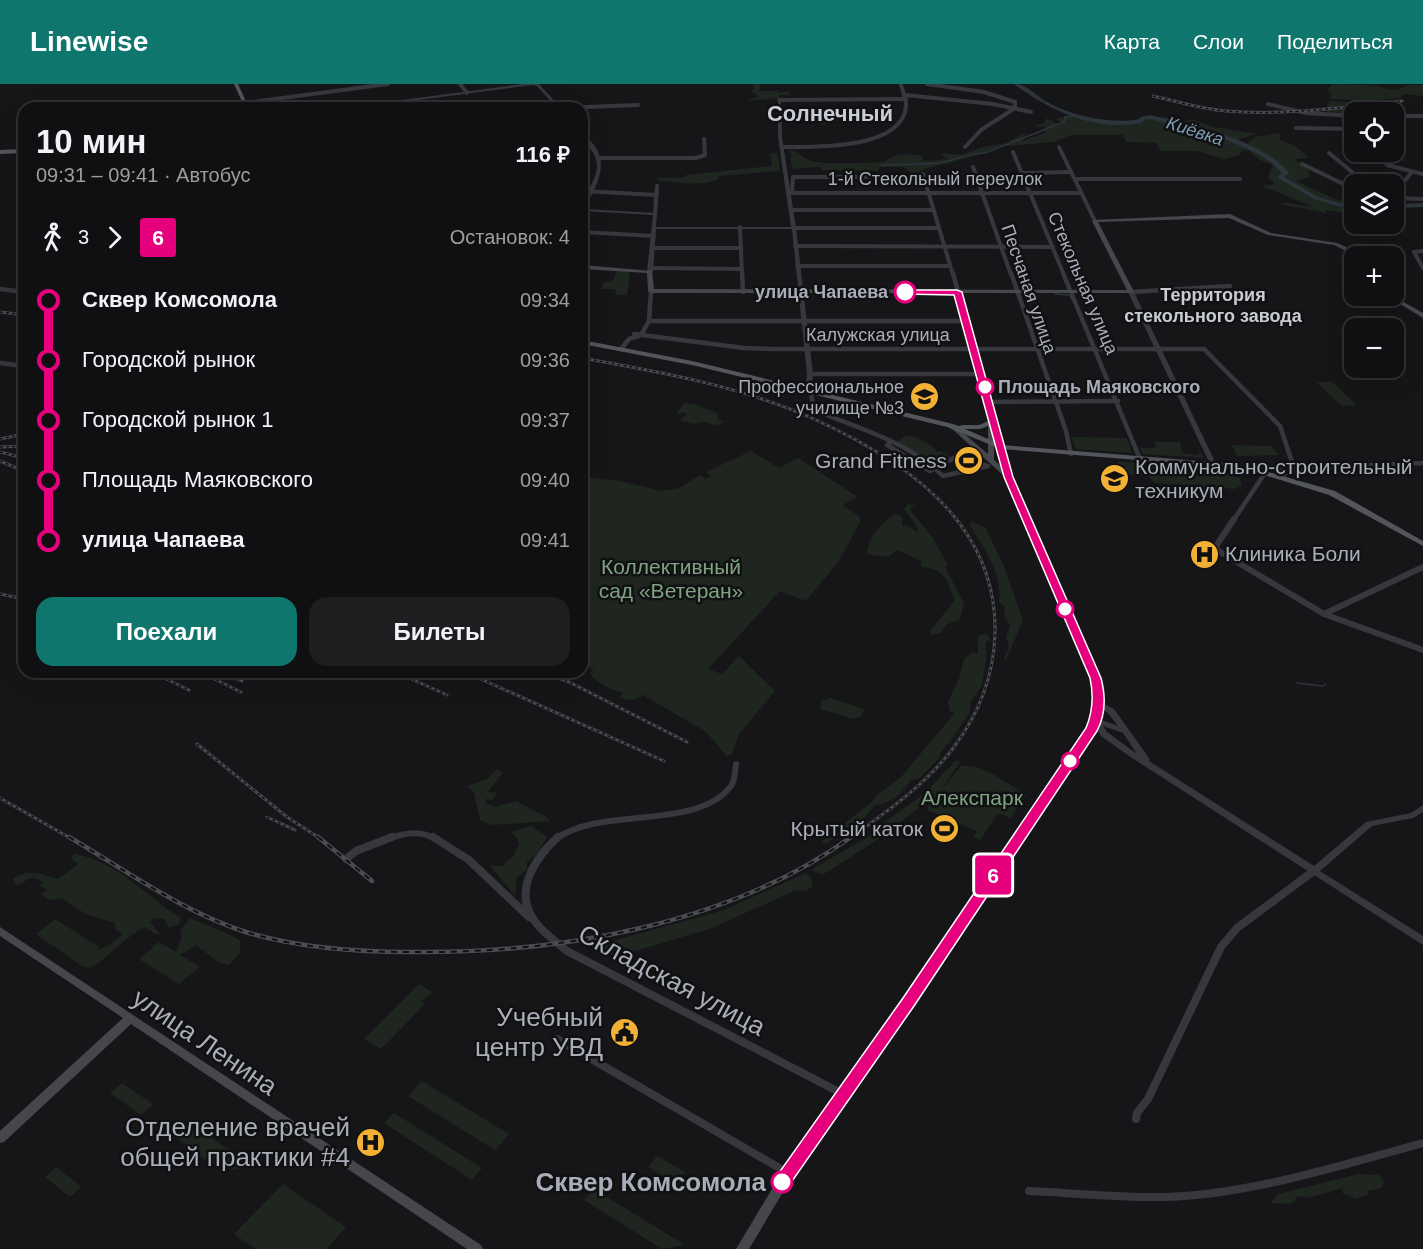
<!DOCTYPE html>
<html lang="ru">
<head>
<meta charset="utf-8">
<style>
  :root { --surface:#101012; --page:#1e1e20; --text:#f1f3f6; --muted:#9c9d9f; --line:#303032; --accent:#0f766e }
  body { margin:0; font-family:Arial,sans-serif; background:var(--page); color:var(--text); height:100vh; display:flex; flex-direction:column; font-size:22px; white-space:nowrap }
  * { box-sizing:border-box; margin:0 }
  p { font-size:20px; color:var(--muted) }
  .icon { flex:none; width:33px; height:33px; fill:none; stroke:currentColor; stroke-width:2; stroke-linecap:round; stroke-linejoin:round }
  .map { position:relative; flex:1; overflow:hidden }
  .side { position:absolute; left:18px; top:18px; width:570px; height:576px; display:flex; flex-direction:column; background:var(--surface); border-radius:18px; box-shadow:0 6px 24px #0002,0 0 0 2px var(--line) }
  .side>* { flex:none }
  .badge { padding:0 12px; border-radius:4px; font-size:21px; line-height:39px }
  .buttons { position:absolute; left:1344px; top:18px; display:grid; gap:12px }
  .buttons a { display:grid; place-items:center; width:60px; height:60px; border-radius:12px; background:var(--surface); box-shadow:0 6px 24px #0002,0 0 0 2px var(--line); font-size:30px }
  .map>.badge { position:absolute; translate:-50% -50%; box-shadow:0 0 0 3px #fff }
  .legs { display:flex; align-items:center; gap:9px; height:66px; padding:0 18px; font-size:20px }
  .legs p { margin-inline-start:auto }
  .overview { display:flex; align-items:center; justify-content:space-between; height:102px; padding:0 18px }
  h1 { font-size:33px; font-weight:600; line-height:45px }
  .button { display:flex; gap:12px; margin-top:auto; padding:12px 18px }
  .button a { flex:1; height:69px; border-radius:18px; background:var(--accent); color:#fff; font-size:24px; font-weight:600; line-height:69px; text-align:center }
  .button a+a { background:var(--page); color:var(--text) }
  ul { padding:0 18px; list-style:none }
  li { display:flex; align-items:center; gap:21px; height:60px; font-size:22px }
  li i { display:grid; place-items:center; width:9px; height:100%; margin:0 8px; background:currentColor }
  li i::after { content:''; width:15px; height:15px; margin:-8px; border:4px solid; border-radius:50%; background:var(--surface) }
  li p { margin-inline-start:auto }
  li:first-child i { background:linear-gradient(#0000 50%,currentColor 0) }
  li:last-child i { background:linear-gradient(currentColor 50%,#0000 0) }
  header { display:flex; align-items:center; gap:36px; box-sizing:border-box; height:84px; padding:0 30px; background:var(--accent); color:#fff }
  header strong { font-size:28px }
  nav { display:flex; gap:33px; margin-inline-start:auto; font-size:21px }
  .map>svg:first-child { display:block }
</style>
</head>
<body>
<header>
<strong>Linewise</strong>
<nav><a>Карта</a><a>Слои</a><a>Поделиться</a></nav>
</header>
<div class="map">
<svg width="1423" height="1165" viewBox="0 0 1423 1165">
  <rect width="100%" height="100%" fill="#161618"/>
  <g fill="#1e261f">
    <path d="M751,0H761L759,7H781L777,8L779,9L788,7L791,11H779V14L747,17L758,12L750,7L754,5V2Z"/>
    <path d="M1333,0L1368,1L1396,6L1408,1H1423V12L1404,10L1401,14L1363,17L1330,15L1331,10L1327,6Z"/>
    <path d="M1329,17L1393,20L1392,24L1395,28L1403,31H1394V28H1354L1352,31L1327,29Z"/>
    <path d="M813,25H831L834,29H841L837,37L820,41Z"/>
    <path d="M1066,32L1122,39L1144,33L1164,36L1158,33C1170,32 1182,40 1192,35L1210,42L1257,50L1239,55L1246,60L1255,53L1280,49V56L1294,61L1309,74L1294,75L1308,85L1310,93L1296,97L1335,115L1354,120V127L1351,130L1325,126L1327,129L1284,121L1280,118L1313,123L1262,102L1275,100L1268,94L1273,80L1259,76L1249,67L1240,66L1242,67L1240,71L1224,75L1197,67H1161L1156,59L1126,58L1123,51H1072L1053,58L997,63L979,71L924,85L919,88L921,95L903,83H879L878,87L822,86L821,83L792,85L790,73L792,72L788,66C800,67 800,72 809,76C822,82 869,78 885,78C895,68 909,70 922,72L924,77L948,75L942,72V69L960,71L983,63L1007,59L1025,48L1023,57L1046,48L1043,47L1045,43L1034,42L1044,39L1047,34L1059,41L1064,39L1055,35Z"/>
    <path d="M774,69L778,70L780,87L718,92V95C700,104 679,97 659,97L657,93L684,94L686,91L771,82L772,77L769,71Z"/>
    <path d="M617,187L630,188L627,211H617L615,205H601L603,199L613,196Z"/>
    <path d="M1331,297L1357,321L1342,322L1317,299Z"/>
    <path d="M685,319L695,320L719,330L717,335L723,337L718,342L705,338L693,340L680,336L687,330L682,328L679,331L677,328Z"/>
    <path d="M904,352C915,351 932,360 937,368L940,367L952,373L937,381L897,358Z"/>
    <path d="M1071,353L1127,354L1132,369L1076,365Z"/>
    <path d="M1154,358H1180L1182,369L1197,371L1200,368L1204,374L1142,370L1140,364H1156Z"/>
    <path d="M1232,361L1272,362L1278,371L1237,372Z"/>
    <path d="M751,367L779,384L798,374L858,413L843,421L860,433V438L839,477L806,517L780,507L708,585L722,590L739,572L775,607L739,650L732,670L727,672L705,647L641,610L642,612C635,616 627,617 620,613L623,608C611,607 596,598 589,589L594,586L582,580V393L620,397L661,407L679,404L700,391L705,395L711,392L706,388Z"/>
    <path d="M1117,378C1158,378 1209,381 1240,394L1242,401L1235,405L1155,399L1149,393L1122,390V383H1131L1121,381L1119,390Z"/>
    <path d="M908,420L916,421L911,423V427L932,453L948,481L945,483L964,520L960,535L946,541L940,549L930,551V547L955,516C946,495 945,485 921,483V477L897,466L888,473L867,470C867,454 882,437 896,430L903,433L902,442L907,441L917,448L918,444L904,425Z"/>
    <path d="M972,438L985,443L1003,480L1023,536L1006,576L1007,579L1004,574L1009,564L1006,553L1010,542L1004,532L1005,523L999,518C1003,491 984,463 969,441Z"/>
    <path d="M987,550L990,556L985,558L987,571L982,601L970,619V628L950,658L941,667L940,673L920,694L910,697C904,709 888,721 875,721C863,739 843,751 824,760L822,757L872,718L877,711L901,693L949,636L955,627L950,628L948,618L959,595L964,575L973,568L978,570V551Z"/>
    <path d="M831,614L864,625L862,632L853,635L820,625L821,617Z"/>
    <path d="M955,677H959V680L940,707L961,682C984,679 1007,701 1027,710L1011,734L998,729L980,756L973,753L977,747L927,726L931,714C897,743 860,768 822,791L811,786L869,752L873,746L924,710Z"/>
    <path d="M497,685L503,688L488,708L498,709L492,716L485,715L486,719L495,723L516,717L545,732L550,737L492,741L480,736L474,709L467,702L487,695Z"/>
    <path d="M531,742L547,753L538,769L527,778V786L517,793L515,812L490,782H502L514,771L519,760L516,753L510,748Z"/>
    <path d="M75,770C118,778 145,812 181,834L179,840L169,844L164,835L154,834L150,838L160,850H155L145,843C124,853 110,874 89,884L82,882L36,850L55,835L99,863L98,866L109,861L123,850L116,846L114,838C94,834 78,828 62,814L49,816L41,810L48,806L40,802L43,799C29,788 29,798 16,801L13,795C31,784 39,790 58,795L78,780L71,774Z"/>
    <path d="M806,789L811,794L813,802L806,807L796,806L712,844L616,873L602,867L598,861L724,826Z"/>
    <path d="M190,834L231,851L240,857V869L229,881L219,879L196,861L180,871L200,883L179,900L139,875L159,858L176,868L182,853L180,847Z"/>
    <path d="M419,900L432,908L421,918L425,920L381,965L364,955Z"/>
    <path d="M422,997L509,1050L495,1066L408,1012Z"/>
    <path d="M122,999L153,1020L141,1031L110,1009Z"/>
    <path d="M394,1029L482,1084L472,1096L384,1039Z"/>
    <path d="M195,1042L250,1080C222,1098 193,1065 171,1050Z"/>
    <path d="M657,1072L685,1088L676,1100L648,1083Z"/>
    <path d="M56,1083L81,1103L70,1113L45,1093Z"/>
    <path d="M1359,1090L1379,1091L1384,1098L1382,1104L1367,1107L1369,1110L1357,1115L1342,1109L1343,1104L1307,1114L1298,1112L1291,1120L1270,1119L1278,1110Z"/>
    <path d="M283,1100L346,1143L326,1165H255L234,1150Z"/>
    <path d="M594,1105L685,1161L662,1165L584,1116Z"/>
  </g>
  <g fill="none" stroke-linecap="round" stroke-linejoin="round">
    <g stroke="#2c353c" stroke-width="1.5">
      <path d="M881,81C900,80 920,81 939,79C955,77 969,68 985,69L1064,38L1065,33L1075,32"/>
      <path d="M1055,210L1069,211"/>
      <path d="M1070,212L1072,216"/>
      <path d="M1297,599L1323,602L1326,600"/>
    </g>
    <g fill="#2c353c" fill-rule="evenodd">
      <path d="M1014,0C1028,0 1035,12 1047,18C1075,33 1106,39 1138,36L1141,33L1150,31C1191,41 1263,56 1289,89L1284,93L1318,113L1354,123V127L1314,115L1278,94V92L1282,89C1257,59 1188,44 1150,35H1145L1142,39C1093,47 1053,28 1014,0Z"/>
      <path d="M1423,119V123L1394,124V120Z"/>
    </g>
    <g stroke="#37383d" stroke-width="4">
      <path d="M460,0L467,9"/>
      <path d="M927,0L984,8L1015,18V24L981,46L965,63"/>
      <path d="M905,11L993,20L1031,28"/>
      <path d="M779,16L906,15"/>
      <path d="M245,19L388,0"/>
      <path d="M1268,20L1306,29L1354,32"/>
      <path d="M560,24L638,21"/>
      <path d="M1394,32H1423"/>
      <path d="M1296,44L1354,45"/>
      <path d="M783,63C814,63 901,66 906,23C907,17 903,8 901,1"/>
      <path d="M1059,63L1095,137"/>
      <path d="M1013,68L1064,191"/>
      <path d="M1375,68L1387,81L1423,90"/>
      <path d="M1329,69L1363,97V100"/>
      <path d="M600,74H696L705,71L704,55"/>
      <path d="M1302,80L1354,105"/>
      <path d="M973,83L1011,191"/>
      <path d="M1022,89L1071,88"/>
      <path d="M923,90L953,191"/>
      <path d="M1075,95H1240"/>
      <path d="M1393,100L1403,99L1412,88"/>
      <path d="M582,107L657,111"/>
      <path d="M789,109H1081"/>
      <path d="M792,109L793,93H901L912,98L926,99"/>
      <path d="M1394,114L1423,115"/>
      <path d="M791,126H933"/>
      <path d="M655,130L657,102"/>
      <path d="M740,143L742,191"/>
      <path d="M794,144H939"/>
      <path d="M582,148L654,152"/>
      <path d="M795,162L1053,163"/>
      <path d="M653,164H741"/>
      <path d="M1423,167L1414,168L1423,184"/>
      <path d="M797,182H950"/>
      <path d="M651,184L742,185"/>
    </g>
    <g stroke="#37383d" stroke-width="4.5">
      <path d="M742,189L743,208"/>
      <path d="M953,189L958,208"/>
      <path d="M1011,189L1066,347L1071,370"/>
      <path d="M1063,189L1140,375"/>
      <path d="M0,205L24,208"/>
      <path d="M1131,208L1230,202"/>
      <path d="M649,237H966"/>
      <path d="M634,250L744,264L773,265H1204L1280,342L1293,381"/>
      <path d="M621,265L629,255L641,251L649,237L651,207"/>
      <path d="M0,279L24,282"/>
      <path d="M810,290H981"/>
      <path d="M582,292L586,300L582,307"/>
      <path d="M808,307L811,310L814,326C858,344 909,358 943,392L988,382"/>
      <path d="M988,318L1118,317"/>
      <path d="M890,358L887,361L930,387L965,368L981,381H985"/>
      <path d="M1285,389L1280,381L1289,380L1295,383"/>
      <path d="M1280,393L1288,388L1306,384L1423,379"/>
      <path d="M1233,437L1265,389"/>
    </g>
    <g stroke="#37383d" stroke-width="6">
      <path d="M1234,435L1216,462L1217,466L1324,530L1423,566"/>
      <path d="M1324,530L1423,483"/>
      <path d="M388,755C403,749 421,746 435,755"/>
      <path d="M556,755C600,722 697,747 731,702C735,697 735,687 736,680"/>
    </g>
    <g stroke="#37383d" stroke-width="8">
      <path d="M433,753L469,776L529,833"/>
      <path d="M558,753C539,770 517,800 529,827C536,844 553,855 567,867L843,1010"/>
      <path d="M346,775L356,767L392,753"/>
      <path d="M557,955L788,1089"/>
      <path d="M1136,1035L1137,1029L1148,1015L1221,863L1237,844L1315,786"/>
      <path d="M1029,1107C1075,1109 1121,1114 1167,1113C1252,1110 1341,1081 1423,1059"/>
    </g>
    <g fill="#37383d" fill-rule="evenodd">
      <path d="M523,0H539L561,24H557L537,2L532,1L358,24H347L349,23Z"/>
      <path d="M778,15L781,16L782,53L796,144L813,290L811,307L808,309L805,307L807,290L792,145H656L653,188L650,190L647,188L653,131L582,127C582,111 596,99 597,83C597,66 583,60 582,49C613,73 600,96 584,125L655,129L657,130L656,143H791L778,53Z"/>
      <path d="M1129,207L1134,208L1216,380L1215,381H1211L1210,380L1128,208Z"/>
      <path d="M1099,617L1114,625L1149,674L1150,676L1149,677L1314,782L1366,738L1411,729L1423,721V728L1413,734L1372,742L1320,787L1423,852V861L1129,672L1101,652L1092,637L1093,635H1099L1118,642L1108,629L1096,622L1095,620L1096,618ZM1103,642L1123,649L1137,670L1107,648Z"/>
    </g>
    <g fill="#45474d" fill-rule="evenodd">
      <path d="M1230,130L1271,149L1337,159L1348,164L1356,172H1354V176L1352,175L1344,166L1334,161L1268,151L1229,134L1098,138L1134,208L1133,209H961L1011,393L1099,595C1104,613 1104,629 1095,646L915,917L913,918L792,1093L749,1165H736L784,1085L904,915L906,914L1088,643C1096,627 1095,612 1091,595L1004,392L950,343L951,342H955L988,370V337L989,335L955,209H651L648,207L647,189L582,185V181L652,187L654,205L1127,206L1092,137L1093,136ZM994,355L1002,383L994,376Z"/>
      <path d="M1387,212H1393L1423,229V234Z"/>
      <path d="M0,843L481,1161L483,1165H467L131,940L4,1058L0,1059V1047L123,934L0,852Z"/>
    </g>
    <g fill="#53555c" fill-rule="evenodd">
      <path d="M234,0H238L249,24H245Z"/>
      <path d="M24,65V69L0,70V66Z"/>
      <path d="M582,256L692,277L949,339L959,342C965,340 972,342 979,341C985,339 987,336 994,336V340L980,345H965L1002,361L1225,379L1265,387L1335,407L1423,457V462L1329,411L1264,391L1225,383L1001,365L947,343L692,281L582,260Z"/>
    </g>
    <defs>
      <g id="rail-far1">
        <path d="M1153,12C1177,17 1201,25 1226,27C1285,32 1343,23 1402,17"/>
        <path d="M0,228L24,231"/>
        <path d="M582,274C661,288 740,302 814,335C867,359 925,392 960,440C1011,509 1004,596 954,663C926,701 886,728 849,755"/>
        <path d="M0,355L24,350"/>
        <path d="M0,363L24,362"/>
        <path d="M0,368L24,374"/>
        <path d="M0,377L24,387"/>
        <path d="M0,510L24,515"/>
        <path d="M152,588L189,606"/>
        <path d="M200,588L241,608"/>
        <path d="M220,588L242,597"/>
        <path d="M396,588L447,611"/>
        <path d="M465,588L664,677"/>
        <path d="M542,588L569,598L687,658"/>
        <path d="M197,660L287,733L321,755"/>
        <path d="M0,714L72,755"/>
        <path d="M267,733L295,746"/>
      </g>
      <g id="rail">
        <path d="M69,753C127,787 184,829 249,849C300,864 356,868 410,868C557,870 729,841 851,753"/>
        <path d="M318,753L372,797"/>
      </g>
    </defs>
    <use href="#rail-far1" stroke="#4a4c52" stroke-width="3"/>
    <use href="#rail" stroke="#4a4c52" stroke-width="4.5"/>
    <use href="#rail-far1" stroke="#111113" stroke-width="1.5" stroke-dasharray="3" stroke-linecap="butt"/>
    <use href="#rail" stroke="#111113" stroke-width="2" stroke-dasharray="6" stroke-linecap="butt"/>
  </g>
  <path fill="#e6007e" stroke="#fff" stroke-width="1.5" d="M905,206H957L962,208L1013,393L1101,594C1106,613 1106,630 1097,647L914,922L788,1103L782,1106L776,1103L774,1098L776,1093L903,914L1086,644C1093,627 1094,612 1090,594L1004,393L954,211L902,210L901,208Z"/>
  <defs>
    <symbol id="university-disc" viewBox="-11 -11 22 22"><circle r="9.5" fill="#f2b134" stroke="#111113"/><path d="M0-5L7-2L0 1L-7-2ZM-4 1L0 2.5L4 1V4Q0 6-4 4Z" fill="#111"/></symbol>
    <symbol id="stadium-disc" viewBox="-11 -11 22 22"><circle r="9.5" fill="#f2b134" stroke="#111113"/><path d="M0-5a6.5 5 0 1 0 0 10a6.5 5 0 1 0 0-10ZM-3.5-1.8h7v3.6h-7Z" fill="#111"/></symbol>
    <symbol id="hospital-disc" viewBox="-11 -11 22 22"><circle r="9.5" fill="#f2b134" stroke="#111113"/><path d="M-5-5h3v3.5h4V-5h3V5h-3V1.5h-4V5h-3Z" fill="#111"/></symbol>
    <symbol id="civic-disc" viewBox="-11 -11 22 22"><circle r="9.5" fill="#f2b134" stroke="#111113"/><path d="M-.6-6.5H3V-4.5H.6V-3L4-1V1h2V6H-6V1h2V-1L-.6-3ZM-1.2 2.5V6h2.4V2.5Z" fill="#111"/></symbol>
  </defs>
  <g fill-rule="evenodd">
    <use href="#university-disc" x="908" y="296" width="33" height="33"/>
    <use href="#stadium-disc" x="952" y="360" width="33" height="33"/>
    <use href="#university-disc" x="1098" y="378" width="33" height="33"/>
    <use href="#hospital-disc" x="1188" y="454" width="33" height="33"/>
    <use href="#stadium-disc" x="928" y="728" width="33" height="33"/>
    <use href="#civic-disc" x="608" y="932" width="33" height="33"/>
    <use href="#hospital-disc" x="354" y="1042" width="33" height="33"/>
  </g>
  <g fill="#fff" stroke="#e6007e" stroke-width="3">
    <circle cx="905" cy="208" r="10"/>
    <circle cx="985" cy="303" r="8"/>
    <circle cx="1065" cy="525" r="8"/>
    <circle cx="1070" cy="677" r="8"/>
    <circle cx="782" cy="1098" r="10"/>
  </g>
  <g text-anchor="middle" stroke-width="5" stroke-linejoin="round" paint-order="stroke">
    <g font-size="18" font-style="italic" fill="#7f9bb3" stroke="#111113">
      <text transform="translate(1195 47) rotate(18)" y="6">Киёвка</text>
    </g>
    <g font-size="18" fill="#a8adb8" stroke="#111113">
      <text x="935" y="101">1-й Стекольный переулок</text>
      <text transform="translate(1083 199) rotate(67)" y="6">Стекольная улица</text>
      <text transform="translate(1029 205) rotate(71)" y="6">Песчаная улица</text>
      <text x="878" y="257">Калужская улица</text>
    </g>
    <g font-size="18" font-weight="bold" fill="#a8adb8" stroke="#111113" text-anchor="end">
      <text x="888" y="214">улица Чапаева</text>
      <text x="998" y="309" text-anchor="start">Площадь Маяковского</text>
    </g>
    <g font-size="18" font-weight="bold" fill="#c9ccd4" stroke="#111113">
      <text x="1213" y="217">Территория<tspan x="1213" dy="21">стекольного завода</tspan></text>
    </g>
    <g font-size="18" fill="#a8adb8" stroke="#111113" text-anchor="end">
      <text x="904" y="309">Профессиональное<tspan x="904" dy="21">училище №3</tspan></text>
    </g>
    <g font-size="21" fill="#a8adb8" stroke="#111113" text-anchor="end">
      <text x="947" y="384">Grand Fitness</text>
      <text x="1135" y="390" text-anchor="start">Коммунально-строительный<tspan x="1135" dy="24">техникум</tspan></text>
      <text x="1225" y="477" text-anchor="start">Клиника Боли</text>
      <text x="923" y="752">Крытый каток</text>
    </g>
    <g font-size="21" fill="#7fa381" stroke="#111113">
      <text x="671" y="490">Коллективный<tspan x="671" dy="24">сад «Ветеран»</tspan></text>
      <text x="972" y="721">Алекспарк</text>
    </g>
    <g font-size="22" font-weight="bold" fill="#c9ccd4" stroke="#111113">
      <text x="830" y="37">Солнечный</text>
    </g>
    <g font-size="26" fill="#a8adb8" stroke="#111113">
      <text transform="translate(672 896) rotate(28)" y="9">Складская улица</text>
      <text transform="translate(205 958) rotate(34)" y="9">улица Ленина</text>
    </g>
    <g font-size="26" fill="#a8adb8" stroke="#111113" text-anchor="end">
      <text x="603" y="942">Учебный<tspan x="603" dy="30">центр УВД</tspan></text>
      <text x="350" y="1052">Отделение врачей<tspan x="350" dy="30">общей практики #4</tspan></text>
    </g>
    <g font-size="26" font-weight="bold" fill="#a8adb8" stroke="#111113" text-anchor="end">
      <text x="766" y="1107">Сквер Комсомола</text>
    </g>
  </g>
</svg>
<div class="buttons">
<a><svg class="icon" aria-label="locate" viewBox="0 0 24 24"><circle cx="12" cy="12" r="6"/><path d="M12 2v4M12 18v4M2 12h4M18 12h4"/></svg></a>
<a><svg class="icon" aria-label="layers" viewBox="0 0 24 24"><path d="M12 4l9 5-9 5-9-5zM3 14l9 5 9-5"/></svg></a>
<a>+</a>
<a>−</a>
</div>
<b class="badge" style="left:993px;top:791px;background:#e6007e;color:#fff">6</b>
<section class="side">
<div class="overview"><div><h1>10 мин</h1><p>09:31 – 09:41 · Автобус</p></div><b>116 ₽</b></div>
<div class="legs"><svg class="icon" aria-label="walk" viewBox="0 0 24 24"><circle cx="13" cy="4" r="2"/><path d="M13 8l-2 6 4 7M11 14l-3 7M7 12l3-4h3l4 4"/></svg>3<svg class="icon" aria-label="forward" viewBox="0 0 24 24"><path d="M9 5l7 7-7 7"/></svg><b class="badge" style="background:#e6007e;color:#fff">6</b><p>Остановок: 4</p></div>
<ul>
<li><i style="color:#e6007e"></i><b>Сквер Комсомола</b><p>09:34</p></li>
<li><i style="color:#e6007e"></i><span>Городской рынок</span><p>09:36</p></li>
<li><i style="color:#e6007e"></i><span>Городской рынок 1</span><p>09:37</p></li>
<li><i style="color:#e6007e"></i><span>Площадь Маяковского</span><p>09:40</p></li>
<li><i style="color:#e6007e"></i><b>улица Чапаева</b><p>09:41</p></li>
</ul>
<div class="button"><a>Поехали</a><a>Билеты</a></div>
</section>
</div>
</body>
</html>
